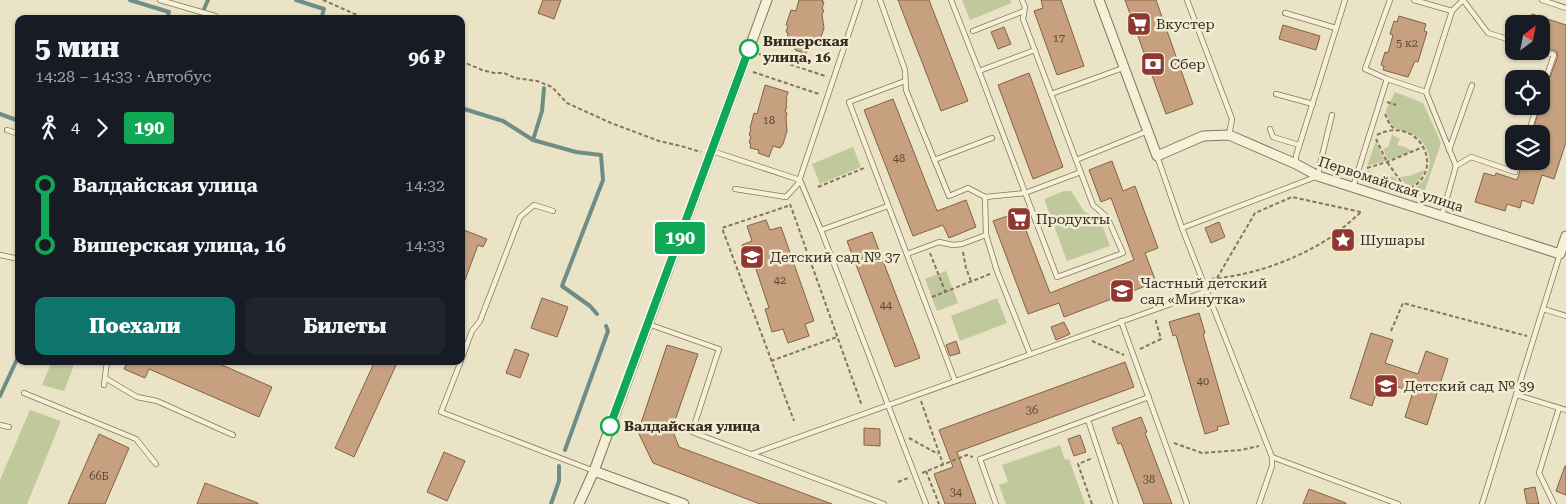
<!DOCTYPE html>
<html lang="ru">
<head>
<meta charset="utf-8">
<style>
  :root { --surface:#171b24; --page:#20242c; --text:#f1f3f6; --muted:#9ea1a6; --accent:#0f766e }
  body { margin:0; font-family:"Roboto Serif",serif; background:var(--page); color:var(--text); height:100vh; display:flex; flex-direction:column; font-size:19px; white-space:nowrap }
  * { box-sizing:border-box; margin:0 }
  p { font-size:16px; color:var(--muted) }
  .icon { flex:none; width:28px; height:28px; fill:none; stroke:currentColor; stroke-width:2; stroke-linecap:round; stroke-linejoin:round }
  .map { position:relative; flex:1; overflow:hidden }
  .side { position:absolute; left:15px; top:15px; width:450px; height:350px; display:flex; flex-direction:column; background:var(--surface); border-radius:10px; box-shadow:0 1px 4px #0004 }
  .side>* { flex:none }
  .badge { padding:0 10px; border-radius:4px; font-size:18px; line-height:32px }
  .needle { width:32px; rotate:32deg }
  .tools { position:absolute; left:1505px; top:15px; display:grid; gap:10px }
  .tools a { display:grid; place-items:center; width:45px; height:45px; border-radius:10px; background:var(--surface); box-shadow:0 1px 4px #0004; font-size:25px }
  .map>.badge { position:absolute; translate:-50% -50%; box-shadow:0 0 0 2px #fff }
  .legs { display:flex; align-items:center; gap:8px; height:55px; padding:0 20px; font-size:16px }
  .legs p { margin-inline-start:auto }
  .overview { display:flex; align-items:center; justify-content:space-between; height:85px; padding:0 20px }
  h1 { font-size:28px; font-weight:800; line-height:38px }
  .cta { display:flex; gap:10px; margin-top:auto; padding:10px 20px }
  .cta a { flex:1; height:58px; border-radius:10px; background:var(--accent); color:#fff; font-size:20px; font-weight:800; line-height:58px; text-align:center }
  .cta a+a { background:var(--page); color:var(--text) }
  ul { padding:0 20px; list-style:none }
  li { display:flex; align-items:center; gap:18px; height:60px; font-size:19px }
  li i { display:grid; place-items:center; width:8px; height:100%; margin:0 6px; background:currentColor }
  li i::after { content:''; width:12px; height:12px; margin:-6px; border:4px solid; border-radius:50%; background:var(--surface) }
  li p { margin-inline-start:auto }
  li:first-child i { background:linear-gradient(#0000 50%,currentColor 0) }
  li:last-child i { background:linear-gradient(currentColor 50%,#0000 0) }
  .map>svg:first-child { display:block }
</style>
</head>
<body>
<div class="map">
<svg width="1566" height="504" viewBox="0 0 1566 504">
  <rect width="100%" height="100%" fill="#ebe3c6"/>
  <g fill="#c0c99b">
    <path d="M962,0H1010L1012,3L970,20Z"/>
    <path d="M1395,92L1423,103L1441,143L1423,196L1413,193L1411,190C1434,179 1436,152 1416,136C1409,131 1401,132 1394,127C1389,123 1387,116 1386,110Z"/>
    <path d="M1392,135L1400,139L1397,145L1405,147L1412,151L1388,160L1383,149L1388,147Z"/>
    <path d="M1376,141L1385,161L1367,166Z"/>
    <path d="M853,147L861,167L820,184L812,164Z"/>
    <path d="M1367,170L1377,175L1394,177L1404,188C1389,188 1374,184 1367,170Z"/>
    <path d="M1425,170L1418,182L1408,188L1400,177L1409,176Z"/>
    <path d="M1064,191H1071L1084,211L1101,222L1110,246L1067,261L1044,199Z"/>
    <path d="M946,271L958,303L937,311L925,279Z"/>
    <path d="M997,298L1007,323L960,341L951,316Z"/>
    <path d="M52,361H69L74,365L64,391L42,385Z"/>
    <path d="M30,410L61,421L27,504H0V480Z"/>
    <path d="M1060,445L1065,460L1069,459L1085,504H1006L999,485L1008,482L1002,465Z"/>
  </g>
  <g fill="none" stroke-linecap="round" stroke-linejoin="round">
    <g stroke="#6f8d87" stroke-width="4">
      <path d="M130,0L169,12L167,19"/>
      <path d="M296,0L324,9L321,19"/>
      <path d="M204,9L208,0"/>
      <path d="M199,19L201,14"/>
      <path d="M461,108L503,121L533,140L576,152L601,155L603,180L562,286L590,306L597,314"/>
      <path d="M0,114L19,121"/>
      <path d="M533,140L542,111L544,88"/>
      <path d="M0,396L19,355"/>
      <path d="M565,450L608,331L606,326"/>
      <path d="M551,504L559,481V466"/>
    </g>
  </g>
  <g fill="#c7a17f" stroke="#836145">
    <path d="M543,0H561L554,19L538,13Z"/>
    <path d="M799,0H823L822,2H824L822,9L824,10L822,15L824,28L820,40L816,45L809,43L806,54L795,50V47L786,44L788,33L786,32L788,26L786,25L791,10L796,11Z"/>
    <path d="M898,0H929L968,101L941,111Z"/>
    <path d="M1041,0H1061L1084,66L1057,75L1034,11L1043,8Z"/>
    <path d="M1125,0H1156L1193,104L1166,114Z"/>
    <path d="M1532,14L1566,25V142L1554,179L1542,175L1533,204L1522,200L1520,208L1507,204L1505,211L1475,202L1484,173L1495,176L1496,173L1517,180L1523,161H1541V134H1532L1543,96L1558,56L1556,51L1541,47V24H1529Z"/>
    <path d="M1399,16L1426,24L1424,31L1427,32L1418,62L1415,61L1408,77L1383,70L1384,66L1381,65L1385,52L1388,53L1393,35L1390,34L1394,21L1397,22Z"/>
    <path d="M1283,25L1320,36L1316,50L1279,39Z"/>
    <path d="M1004,27L1011,44L998,49L991,32Z"/>
    <path d="M1029,73L1063,167L1033,179L998,85Z"/>
    <path d="M765,85L788,92L786,99H787L786,105L787,106L785,112L787,113L786,118L787,131L783,144L780,148L773,146L769,157L758,153L759,150L750,148L751,143H749L751,136L749,135L751,129L750,128L754,113L757,114Z"/>
    <path d="M893,99L937,211L966,200L976,227L949,238L943,225L913,236L864,110Z"/>
    <path d="M1112,161L1123,191L1135,186L1158,248L1145,253L1156,282L1064,317L1059,303L1028,314L993,221L1019,212L1050,293L1134,260L1111,198L1101,202L1089,170Z"/>
    <path d="M766,220L770,230L781,227L814,321L805,324L809,336L788,343L783,329L772,332L765,309L769,308L754,263L749,265L742,245L752,241L747,226Z"/>
    <path d="M1219,222L1225,237L1211,243L1205,228Z"/>
    <path d="M461,229L487,239L483,247L478,245L462,288Z"/>
    <path d="M872,232L920,358L895,367L847,241Z"/>
    <path d="M542,298L568,307L557,337L531,328Z"/>
    <path d="M1199,313L1205,333L1203,334L1229,424L1217,427L1218,430L1205,434L1176,335L1173,336L1169,322Z"/>
    <path d="M1064,322L1070,334L1056,340L1051,327Z"/>
    <path d="M1371,333L1393,340L1385,363L1418,374L1426,351L1448,359L1427,425L1405,417L1413,392L1380,381L1372,406L1350,398Z"/>
    <path d="M956,341L960,353L950,356L946,345Z"/>
    <path d="M667,345L698,354L672,429L679,447L832,504H760L653,463L638,432Z"/>
    <path d="M515,349L529,354L520,378L506,373Z"/>
    <path d="M128,361H213L272,387L259,417L149,369L145,378L124,369Z"/>
    <path d="M375,361H398L354,457L335,448Z"/>
    <path d="M1125,362L1134,387L957,452L976,504H945L934,474L953,467L939,430Z"/>
    <path d="M1141,417L1147,432L1145,433L1172,504H1144L1121,443L1118,444L1112,428Z"/>
    <path d="M864,428L880,429V446L864,445Z"/>
    <path d="M99,434L129,448L105,504H68Z"/>
    <path d="M1080,435L1086,452L1074,456L1068,439Z"/>
    <path d="M444,452L465,461L447,501L427,492Z"/>
    <path d="M1565,466H1566V495L1556,491Z"/>
    <path d="M205,483L258,503V504H197Z"/>
    <path d="M1535,487L1539,504H1527L1524,489Z"/>
    <path d="M1309,489L1346,503V504H1303Z"/>
  </g>
  <g fill="none" stroke-linecap="round" stroke-linejoin="round">
    <defs>
      <g id="lane">
        <path d="M160,0L215,16"/>
        <path d="M880,0L905,70L906,90L949,196L968,188L985,197L1025,193L1081,172"/>
        <path d="M951,0L979,71L1057,277L1123,253L1107,217L1093,205L1023,19L1025,7L1022,0"/>
        <path d="M1187,0L1232,119L1229,135"/>
        <path d="M1390,0L1365,69L1387,79L1426,92"/>
        <path d="M1414,0L1452,11"/>
        <path d="M1463,0L1488,33L1514,41"/>
        <path d="M1542,0L1566,8"/>
        <path d="M1285,13L1336,28"/>
        <path d="M973,31L1024,11"/>
        <path d="M1541,51L1554,55L1541,93"/>
        <path d="M979,71L1035,50"/>
        <path d="M905,81L849,102L955,381"/>
        <path d="M1051,94L1123,68"/>
        <path d="M1276,94L1313,104"/>
        <path d="M1270,129L1273,137L1299,145"/>
        <path d="M7,130L19,134"/>
        <path d="M1528,134L1537,106"/>
        <path d="M1449,150L1472,85"/>
        <path d="M712,151L800,180L821,230L926,504"/>
        <path d="M1157,156L1182,228L1272,457V466L1259,504"/>
        <path d="M934,160L992,138"/>
        <path d="M1076,160L1148,131"/>
        <path d="M1296,164V156L1345,0"/>
        <path d="M1456,166L1426,92L1452,11L1463,0"/>
        <path d="M1353,187L1387,79"/>
        <path d="M735,189L786,197L798,184L860,0"/>
        <path d="M985,197L986,235L997,271L1030,354"/>
        <path d="M1442,215L1456,166L1471,157L1515,172L1519,161"/>
        <path d="M1182,228L1318,176L1320,164L1332,115"/>
        <path d="M821,230L888,206"/>
        <path d="M907,254L939,242L953,245L962,244L986,235"/>
        <path d="M0,255L19,259"/>
        <path d="M1543,309L1566,316"/>
        <path d="M1121,321L1187,504"/>
        <path d="M648,324L719,349L692,432L884,504"/>
        <path d="M461,360L472,331L480,321L520,217L534,205L553,211"/>
        <path d="M461,361L441,412L594,471"/>
        <path d="M105,378L137,397L157,401L233,435"/>
        <path d="M104,385L107,361"/>
        <path d="M24,393L136,439L156,464"/>
        <path d="M1517,395L1566,410"/>
        <path d="M1088,420L1116,504"/>
        <path d="M0,425L9,427"/>
        <path d="M752,454L1207,291"/>
        <path d="M1272,457L1398,504"/>
        <path d="M996,504L980,459L1149,397"/>
        <path d="M1482,504L1560,254"/>
        <path d="M1554,504L1539,473L1559,408"/>
      </g>
      <g id="street">
        <path d="M1099,0L1157,156L1203,136L1229,135L1296,164L1318,176L1560,254L1566,236"/>
        <path d="M594,471L684,504"/>
        <path d="M579,504L594,471L767,0"/>
      </g>
    </defs>
    <use href="#lane" stroke="#85755d" stroke-width="6"/>
    <use href="#street" stroke="#85755d" stroke-width="11"/>
    <g stroke="#85755d" stroke-width="2" stroke-dasharray="4 2.5" stroke-linecap="butt">
      <path d="M323,0L366,19"/>
      <path d="M759,54L825,76"/>
      <path d="M461,61L482,70L494,73H504L515,78L537,81L552,87L567,103L611,123L659,141L681,146L701,152"/>
      <path d="M753,72L819,94"/>
      <path d="M1387,102L1396,105"/>
      <path d="M1385,114L1390,125L1396,130"/>
      <path d="M1377,135C1420,112 1452,177 1401,192"/>
      <path d="M1376,139L1387,162L1410,194"/>
      <path d="M1367,168L1387,162L1423,147"/>
      <path d="M818,187L864,168"/>
      <path d="M790,204L862,406"/>
      <path d="M788,206L722,228L794,421"/>
      <path d="M963,252L966,268L971,281"/>
      <path d="M930,253L945,291"/>
      <path d="M1217,278L1255,213L1292,197L1361,212"/>
      <path d="M1211,279C1253,275 1293,261 1328,239C1340,231 1351,221 1361,212"/>
      <path d="M932,297L990,274"/>
      <path d="M1391,331L1403,303L1527,336"/>
      <path d="M1092,341L1124,355"/>
      <path d="M1140,349L1161,339L1155,318"/>
      <path d="M771,361L837,337"/>
      <path d="M921,401L943,464"/>
      <path d="M909,438L938,454"/>
      <path d="M1174,443L1202,453L1241,450L1259,446"/>
      <path d="M926,471L939,504"/>
      <path d="M922,473L967,455L973,457"/>
      <path d="M898,482L908,478"/>
      <path d="M1092,504L1078,464L1093,458"/>
    </g>
    <use href="#lane" stroke="#f6f0d9" stroke-width="4.5"/>
    <use href="#street" stroke="#f6f0d9" stroke-width="9"/>
  </g>
  <g fill="none" stroke-linecap="round" stroke-linejoin="round">
    <defs>
      <path id="line-1" d="M610,426L749,49"/>
    </defs>
    <use href="#line-1" stroke="#fff" stroke-width="11"/>
    <use href="#line-1" stroke="#10a855" stroke-width="8"/>
  </g>
  <defs>
    <symbol id="supermarket-square" viewBox="-11 -11 22 22"><rect x="-9" y="-9" width="18" height="18" rx="4" fill="#903731" stroke="#f3ecd5"/><path d="M-6-5.5h2.5l.6 2H6L4.5 2H-2.5L-4.4-4H-6ZM-1.5 3.2a1.3 1.3 0 1 0 .1 0ZM3 3.2a1.3 1.3 0 1 0 .1 0Z" fill="#fff"/></symbol>
    <symbol id="bank-square" viewBox="-11 -11 22 22"><rect x="-9" y="-9" width="18" height="18" rx="4" fill="#903731" stroke="#f3ecd5"/><path d="M-6-4H6V4H-6ZM0-2.3a2.3 2.3 0 1 0 0 4.6a2.3 2.3 0 1 0 0-4.6Z" fill="#fff"/></symbol>
    <symbol id="sight-square" viewBox="-11 -11 22 22"><rect x="-9" y="-9" width="18" height="18" rx="4" fill="#903731" stroke="#f3ecd5"/><path d="M0-6L1.8-2.2L6-1.7L2.9 1.2L3.7 5.4L0 3.3L-3.7 5.4L-2.9 1.2L-6-1.7L-1.8-2.2Z" fill="#fff"/></symbol>
    <symbol id="school-square" viewBox="-11 -11 22 22"><rect x="-9" y="-9" width="18" height="18" rx="4" fill="#903731" stroke="#f3ecd5"/><path d="M0-5L7-2L0 1L-7-2ZM-4 1L0 2.5L4 1V4Q0 6-4 4Z" fill="#fff"/></symbol>
  </defs>
  <g fill-rule="evenodd">
    <use href="#supermarket-square" x="1125" y="10" width="28" height="28"/>
    <use href="#bank-square" x="1139" y="50" width="28" height="28"/>
    <use href="#supermarket-square" x="1005" y="205" width="28" height="28"/>
    <use href="#sight-square" x="1329" y="226" width="28" height="28"/>
    <use href="#school-square" x="738" y="243" width="28" height="28"/>
    <use href="#school-square" x="1108" y="277" width="28" height="28"/>
    <use href="#school-square" x="1372" y="372" width="28" height="28"/>
  </g>
  <g fill="#fff" stroke="#10a855" stroke-width="2.5">
    <circle cx="749" cy="49" r="9"/>
    <circle cx="610" cy="426" r="9"/>
  </g>
  <g text-anchor="middle" stroke-width="5" stroke-linejoin="round" paint-order="stroke">
    <g font-size="11" fill="#5b4938">
      <text x="1059" y="42">17</text>
      <text x="1407" y="47">5 к2</text>
      <text x="769" y="124">18</text>
      <text x="899" y="162">48</text>
      <text x="780" y="284">42</text>
      <text x="886" y="309">44</text>
      <text x="1203" y="385">40</text>
      <text x="1032" y="414">36</text>
      <text x="99" y="480">66Б</text>
      <text x="1149" y="483">38</text>
      <text x="956" y="496">34</text>
    </g>
    <g font-size="14" fill="#372c20" stroke="#f3ecd5" text-anchor="start">
      <text x="1156" y="29">Вкустер</text>
      <text x="1170" y="69">Сбер</text>
      <text x="1036" y="224">Продукты</text>
      <text x="1360" y="245">Шушары</text>
      <text x="770" y="262">Детский сад № 37</text>
      <text x="1140" y="288">Частный детский<tspan x="1140" dy="16">сад «Минутка»</tspan></text>
      <text x="1404" y="391">Детский сад № 39</text>
    </g>
    <g font-size="14" font-weight="bold" fill="#372c20" stroke="#f3ecd5" text-anchor="start">
      <text x="763" y="46">Вишерская<tspan x="763" dy="16">улица, 16</tspan></text>
      <text x="624" y="431">Валдайская улица</text>
    </g>
    <g font-size="14" fill="#372c20" stroke="#f3ecd5">
      <text transform="translate(1391 184) rotate(18)" y="5">Первомайская улица</text>
    </g>
  </g>
</svg>
<div class="tools">
<a><svg class="needle" viewBox="-14 -14 28 28"><path d="M0-13l5 13h-10z" fill="#e53935"/><path d="M0 13l5-13h-10z" fill="#9ea1a6"/></svg></a>
<a><svg class="icon" aria-label="locate" viewBox="0 0 24 24"><circle cx="12" cy="12" r="6"/><path d="M12 2v4M12 18v4M2 12h4M18 12h4"/></svg></a>
<a><svg class="icon" aria-label="layers" viewBox="0 0 24 24"><path d="M12 4l9 5-9 5-9-5zM3 14l9 5 9-5"/></svg></a>
</div>
<b class="badge" style="left:680px;top:238px;background:#10a855;color:#fff">190</b>
<section class="side">
<div class="overview"><div><h1>5 мин</h1><p>14:28 – 14:33 · Автобус</p></div><b>96 ₽</b></div>
<div class="legs"><svg class="icon" aria-label="walk" viewBox="0 0 24 24"><circle cx="13" cy="4" r="2"/><path d="M13 8l-2 6 4 7M11 14l-3 7M7 12l3-4h3l4 4"/></svg>4<svg class="icon" aria-label="forward" viewBox="0 0 24 24"><path d="M9 5l7 7-7 7"/></svg><b class="badge" style="background:#10a855;color:#fff">190</b></div>
<ul>
<li><i style="color:#10a855"></i><b>Валдайская улица</b><p>14:32</p></li>
<li><i style="color:#10a855"></i><b>Вишерская улица, 16</b><p>14:33</p></li>
</ul>
<div class="cta"><a>Поехали</a><a>Билеты</a></div>
</section>
</div>
</body>
</html>
